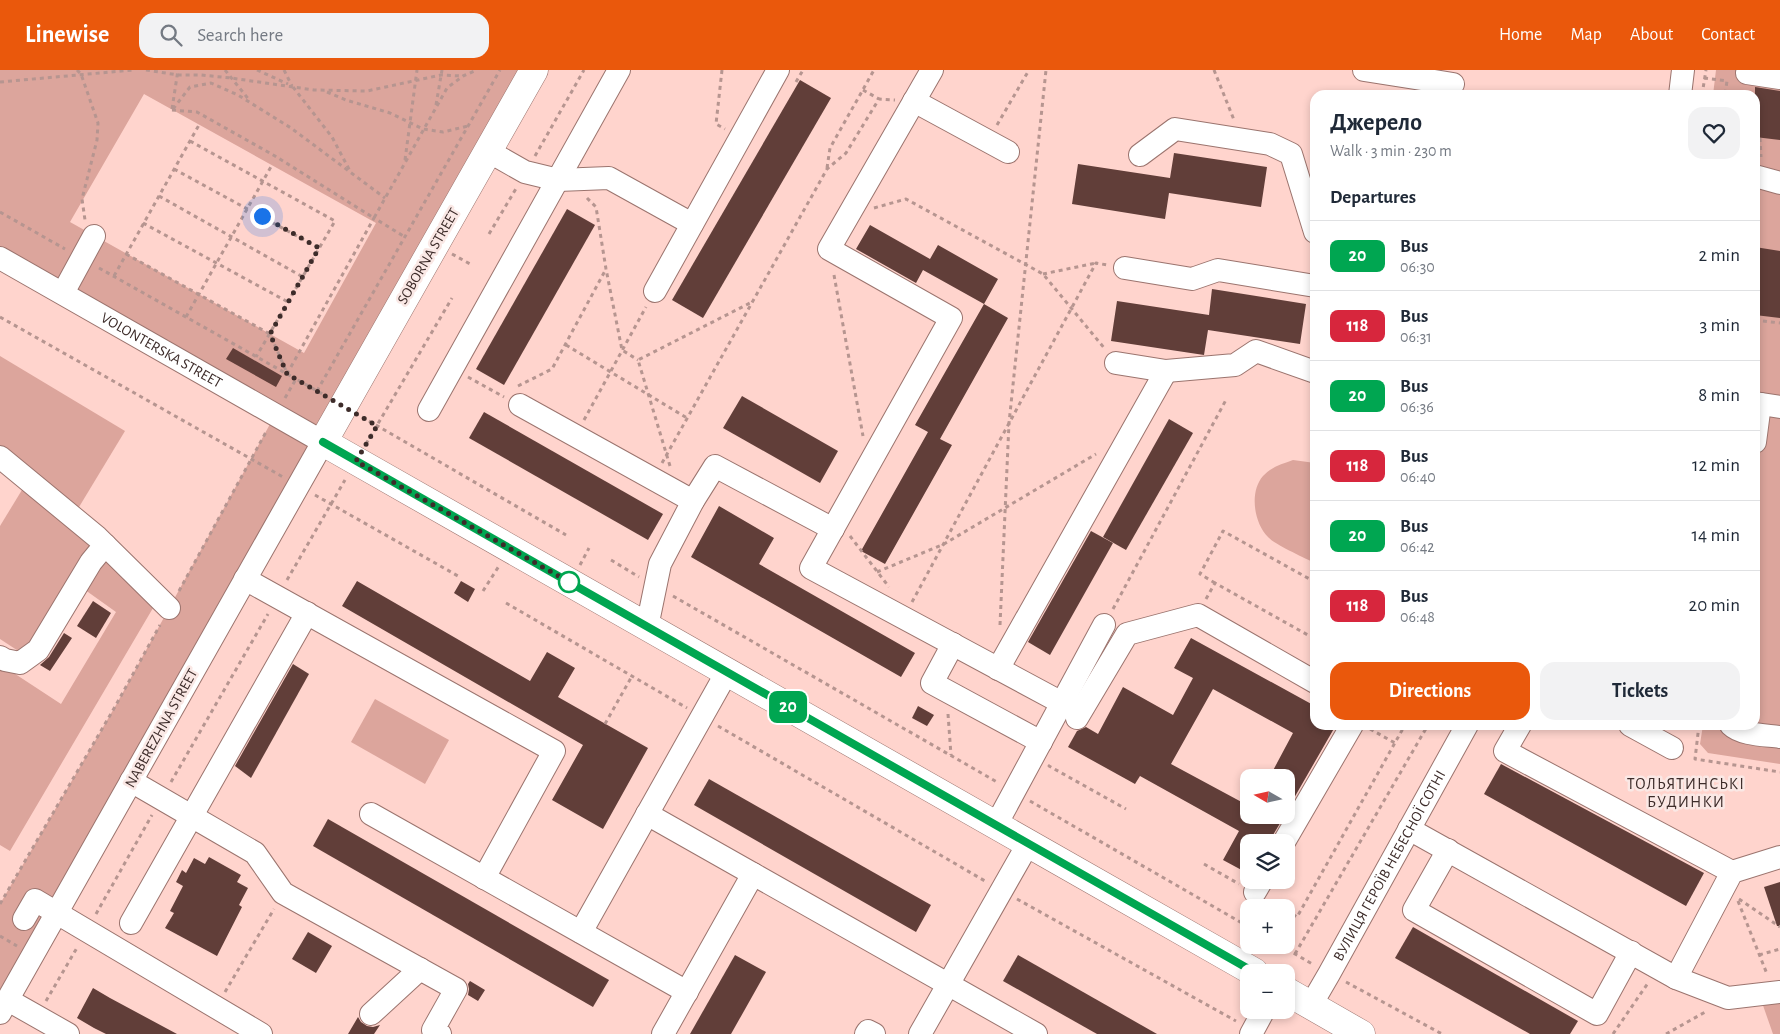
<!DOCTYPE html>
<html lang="en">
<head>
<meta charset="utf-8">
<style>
  :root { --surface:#fff; --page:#f2f2f3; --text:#1f2937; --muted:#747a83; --line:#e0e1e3; --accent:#ea580c }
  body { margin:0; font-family:"Alegreya Sans",sans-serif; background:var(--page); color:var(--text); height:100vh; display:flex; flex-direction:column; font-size:19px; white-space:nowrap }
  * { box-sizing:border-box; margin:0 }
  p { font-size:16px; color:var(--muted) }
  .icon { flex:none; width:28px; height:28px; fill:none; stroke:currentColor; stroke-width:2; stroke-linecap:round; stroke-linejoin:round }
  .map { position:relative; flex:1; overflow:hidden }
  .side { position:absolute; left:1310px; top:20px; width:450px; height:640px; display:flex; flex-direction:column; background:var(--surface); border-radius:15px; box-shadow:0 2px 8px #0003 }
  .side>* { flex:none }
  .badge { padding:0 10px; border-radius:8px; font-size:18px; line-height:32px }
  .needle { width:32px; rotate:279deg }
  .controls { position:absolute; left:1240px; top:699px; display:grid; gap:10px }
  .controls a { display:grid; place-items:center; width:55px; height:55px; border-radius:10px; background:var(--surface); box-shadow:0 2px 8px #0003; font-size:25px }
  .you { position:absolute; width:25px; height:25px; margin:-12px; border:4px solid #fff; border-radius:50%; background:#1a73e8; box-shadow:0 0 0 8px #1a73e833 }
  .map>.badge { position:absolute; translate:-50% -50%; box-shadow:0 0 0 2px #fff }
  h2 { padding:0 20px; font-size:19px; line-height:45px }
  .round { display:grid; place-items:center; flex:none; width:52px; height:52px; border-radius:15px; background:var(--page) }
  .overview { display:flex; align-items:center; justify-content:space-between; height:85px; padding:0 20px }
  h1 { font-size:24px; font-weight:600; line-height:38px }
  .button { display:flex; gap:10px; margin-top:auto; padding:10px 20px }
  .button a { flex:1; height:58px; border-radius:15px; background:var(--accent); color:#fff; font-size:20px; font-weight:600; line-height:58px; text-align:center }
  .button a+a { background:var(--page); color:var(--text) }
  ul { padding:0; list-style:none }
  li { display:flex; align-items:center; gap:15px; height:70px; padding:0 20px; border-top:1px solid var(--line) }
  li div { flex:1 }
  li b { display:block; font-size:19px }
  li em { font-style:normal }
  li .badge { min-width:55px; font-weight:700; text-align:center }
  header { display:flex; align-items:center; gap:30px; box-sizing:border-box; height:70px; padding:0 25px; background:var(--accent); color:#fff }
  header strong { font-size:24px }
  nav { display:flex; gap:28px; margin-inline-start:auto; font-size:18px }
  .search { width:350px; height:45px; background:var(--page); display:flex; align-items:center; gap:12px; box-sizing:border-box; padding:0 18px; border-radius:15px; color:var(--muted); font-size:19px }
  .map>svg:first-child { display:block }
</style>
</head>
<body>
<header>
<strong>Linewise</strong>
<div class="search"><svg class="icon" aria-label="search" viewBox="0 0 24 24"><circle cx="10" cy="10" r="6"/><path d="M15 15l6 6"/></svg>Search here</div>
<nav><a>Home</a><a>Map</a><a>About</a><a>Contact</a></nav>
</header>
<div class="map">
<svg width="1780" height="964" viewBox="0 0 1780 964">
  <rect width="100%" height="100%" fill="#ffd4cd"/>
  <g fill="#dca59c" fill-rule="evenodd">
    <path d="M0,0H534L0,943V834L116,635L275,345L0,188ZM144,24L376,153L304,283L70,152Z"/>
    <path d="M1716,0H1780V694L1708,683L1700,674L1703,655H1755V25H1713Z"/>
    <path d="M0,286L125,361L76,442L0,379Z"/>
    <path d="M1293,390L1315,393V493C1305,488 1274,474 1268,467C1254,453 1249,422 1263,406C1271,397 1282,394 1293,390Z"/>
    <path d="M25,415L90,474L88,482L23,584L0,569V456Z"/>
    <path d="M104,489L153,538L10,781L0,775V594L61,634L116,542L81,517Z"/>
    <path d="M375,629L449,670L425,714L351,672Z"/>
    <path d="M1780,918V964H1773L1759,924Z"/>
  </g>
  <g fill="#613e39">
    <path d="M800,10L831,28L703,248L672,230Z"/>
    <path d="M1755,17L1780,21V70L1755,67Z"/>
    <path d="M1174,83L1267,97L1261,137L1169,123L1165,149L1072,134L1078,94L1170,108Z"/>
    <path d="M567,139L595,155L504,315L476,299Z"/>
    <path d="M870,155L930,189L938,175L998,209L984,234L923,200L916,213L856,179Z"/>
    <path d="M1755,177L1780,181V248L1755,245Z"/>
    <path d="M1212,219L1306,234L1300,274L1208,260L1204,285L1111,271L1117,231L1209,245Z"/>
    <path d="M984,234L1008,248L940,369L952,375L885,494L861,481L928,362L915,355Z"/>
    <path d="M233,278L282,306L276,317L226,289Z"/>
    <path d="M742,326L838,381L820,413L723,358Z"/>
    <path d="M484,342L663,444L648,470L469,368Z"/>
    <path d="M1169,349L1193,363L1126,480L1103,467Z"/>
    <path d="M719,436L774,468L759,494L915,583L901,607L691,487Z"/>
    <path d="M1091,461L1113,473L1050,585L1028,572Z"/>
    <path d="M357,511L530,611L547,582L575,598L558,627L648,678L603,759L552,730L583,675L342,536Z"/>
    <path d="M461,511L475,519L468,532L454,523Z"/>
    <path d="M93,531L111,543L96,568L77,556Z"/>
    <path d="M64,563L72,568L50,601L40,595L49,587Z"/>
    <path d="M1191,568L1315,636V655H1336L1286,742V708H1269L1293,663L1213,619L1171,694L1249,736V745H1285L1273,765L1271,772H1249V804L1223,790L1239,761L1140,706L1135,714L1068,677L1077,661L1086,657L1098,664L1123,617L1173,645L1193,608L1174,598Z"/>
    <path d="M293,594L309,604L251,708L235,696Z"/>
    <path d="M918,636L934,645L927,656L912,648Z"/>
    <path d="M1501,694L1704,803L1686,836L1484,724Z"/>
    <path d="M709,709L931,835L916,862L694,735Z"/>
    <path d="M328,749L609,910L593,937L313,776Z"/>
    <path d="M209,787L241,805L237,812L248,818L239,835L242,837L217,886L165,858L174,843L170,841L183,816L176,812L182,800L186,803L194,788L205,794Z"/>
    <path d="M1780,812V856H1777L1764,817Z"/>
    <path d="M1413,857L1578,951L1570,964H1530L1395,888Z"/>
    <path d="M308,862L332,876L316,903L292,889Z"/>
    <path d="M735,885L766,902L731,964H690Z"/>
    <path d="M1018,885L1157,964H1097L1003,911Z"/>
    <path d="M470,911L485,920L478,931L468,925L469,919L468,914Z"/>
    <path d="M93,918L110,928L177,964H106L94,958L77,948Z"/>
    <path d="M358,947L361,952L367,956L373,957L380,955L374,964H348Z"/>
  </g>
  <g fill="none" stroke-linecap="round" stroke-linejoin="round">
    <defs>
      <g id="minor">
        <path d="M932,0L829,179L951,248L811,498L1062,633"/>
        <path d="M1364,0L1453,14"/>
        <path d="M1747,3L1780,8"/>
        <path d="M1680,25L1683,0"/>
        <path d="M914,31L1008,82"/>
        <path d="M488,81L525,102L558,110L609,108L692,154"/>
        <path d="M1140,85L1175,59L1270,74L1291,84L1315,162"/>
        <path d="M1755,106L1780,113"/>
        <path id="s1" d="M0,188L323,372L0,943"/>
        <path d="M1125,198L1192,209L1218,200L1315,216"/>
        <path d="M655,221L778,0"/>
        <path d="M63,223L94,166"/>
        <path d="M1116,293L1166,301L1235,295L1256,281L1315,302"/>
        <path d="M1755,333L1780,337"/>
        <path d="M520,335L693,431"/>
        <path d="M429,340L619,0"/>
        <path d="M1755,372L1760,334"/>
        <path d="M0,387L97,467L169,538"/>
        <path d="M245,509L554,681L484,808"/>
        <path d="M647,557L660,494L693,431L715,396L833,459"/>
        <path d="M953,574L932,613L1041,672"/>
        <path d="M0,587L5,590L20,593L38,580L91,492L105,475"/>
        <path d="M998,599L1166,301"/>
        <path d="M1077,648L1127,564L1198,545L1315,612"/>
        <path d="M1520,655L1505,681L1732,802"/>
        <path d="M1630,655L1672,678"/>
        <path d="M1731,655C1741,665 1766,665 1780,667"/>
        <path d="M131,711L255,783L283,823L456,919L433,960L440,964"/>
        <path d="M371,744L687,922"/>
        <path d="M647,744L753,804L663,964"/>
        <path d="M996,755L1104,555"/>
        <path d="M1409,759L1676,908"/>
        <path d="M1284,772L1352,655"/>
        <path d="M1448,780L1414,840L1597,944L1631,882"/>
        <path d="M1780,787L1732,802L1676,908L1728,928L1780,922"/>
        <path d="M753,804L1036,964"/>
        <path d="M1255,822L1262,810"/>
        <path d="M24,849L35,830L261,964"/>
        <path d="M131,853L307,543"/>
        <path d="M581,862L727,602"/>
        <path d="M8,930L68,964"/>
        <path id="s2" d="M1311,935L1329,904L1467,655"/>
        <path d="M371,944L420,899"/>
        <path d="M866,964L868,961L874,964"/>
        <path d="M920,964L1028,774"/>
        <path d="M1251,964L1264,940"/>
      </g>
      <g id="major">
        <path d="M534,0L323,372L1254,902"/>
        <path d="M1286,921L1361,964"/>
      </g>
    </defs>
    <use href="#minor" stroke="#9b746e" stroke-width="24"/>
    <use href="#major" stroke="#9b746e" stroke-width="29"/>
    <g stroke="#b69590" stroke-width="3" stroke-dasharray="4 4" stroke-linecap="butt">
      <path d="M77,0L81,4L98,53L97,70L82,129L85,150"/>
      <path d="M146,0L178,5H201L231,8L314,20L367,21L441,5L462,6"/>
      <path d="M225,0L250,31"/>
      <path d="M257,0L288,14"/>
      <path d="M284,0L292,16"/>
      <path d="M722,0L716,54L725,59"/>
      <path d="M1214,0L1234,50"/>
      <path d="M1704,8L1727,11L1725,25"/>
      <path d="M0,12L133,0"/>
      <path d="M796,12L803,0"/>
      <path d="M293,17L332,67L350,101"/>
      <path d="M863,20L879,29"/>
      <path d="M327,22L346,30L390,43L423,59L443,62L468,56"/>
      <path d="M1702,25L1706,0"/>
      <path d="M436,35L442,0"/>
      <path d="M172,39L178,0"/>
      <path d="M173,39L190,17L211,13L238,25L291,58L385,128"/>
      <path d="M172,40L197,42L275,86L374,148L447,18L463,6L477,0"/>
      <path d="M997,55L1029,0"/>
      <path d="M1760,68L1761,87"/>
      <path d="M190,71L335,151L256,287"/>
      <path d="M1755,81L1759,86"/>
      <path d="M535,86L584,0"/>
      <path d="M405,90L417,0"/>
      <path d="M827,98L830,78L874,0"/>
      <path d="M174,99L319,178"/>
      <path d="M159,126L303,207"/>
      <path d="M587,128L596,137L606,199L622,280L638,290"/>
      <path d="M874,138L906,129L1043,204L1105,279"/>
      <path d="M0,142L65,179"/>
      <path d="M143,153L288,232"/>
      <path d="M489,164L517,117"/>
      <path d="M126,184L270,264L287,303"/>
      <path d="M452,184L472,195"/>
      <path d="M99,198L296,309"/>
      <path d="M1043,204L1096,193"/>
      <path d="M834,205L863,366"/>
      <path d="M114,206L199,55"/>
      <path d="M0,247L283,407"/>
      <path d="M186,247L272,95"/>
      <path d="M1755,250L1780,253"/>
      <path d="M566,275L687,348"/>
      <path d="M287,304L374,148L405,167"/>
      <path d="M468,307L504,327"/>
      <path d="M518,316L552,299L606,199"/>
      <path d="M317,321L500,0"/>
      <path d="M285,328L296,309L326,326"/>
      <path d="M362,347L566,465"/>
      <path d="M584,350L646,237"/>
      <path d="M366,374L452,228"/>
      <path d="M662,393L827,99L846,83L879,29L895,30"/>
      <path d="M670,396L638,290L752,232"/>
      <path d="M315,425L458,506"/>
      <path d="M850,466L889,517"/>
      <path d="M611,490L639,507"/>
      <path d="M580,495L589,478"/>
      <path d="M877,502L944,474L1096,384"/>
      <path d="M287,510L345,410"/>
      <path d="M1215,513L1200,504L1223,461L1315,512"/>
      <path d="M179,521L266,362"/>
      <path d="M483,521L499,496"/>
      <path d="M673,526L997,712"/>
      <path d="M1206,529L1215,513L1315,569"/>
      <path d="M912,532L1096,193L1107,195"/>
      <path d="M506,533L687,638"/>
      <path d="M1113,539L1227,328"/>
      <path d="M1000,555L1009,353L1046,0"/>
      <path d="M948,644L951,685"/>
      <path d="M605,654L632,606"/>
      <path d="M1699,655L1695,689L1780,702"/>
      <path d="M718,656L985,811"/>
      <path d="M1370,659L1395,673"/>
      <path d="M1050,695L1049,696L1126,739"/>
      <path d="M171,712L268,544"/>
      <path d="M1030,731L1249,857"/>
      <path d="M1204,794L1239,814"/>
      <path d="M1017,829L1236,951"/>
      <path d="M1739,829L1780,857"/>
      <path d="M1738,831L1767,904"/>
      <path d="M1271,832L1281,838"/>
      <path d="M0,834L116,635L160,555"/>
      <path d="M1286,840L1297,847L1405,655"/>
      <path d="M96,844L152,745"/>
      <path d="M0,866L17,876"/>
      <path d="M1280,875L1314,895"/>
      <path d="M1295,884L1428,655"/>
      <path d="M1759,885L1780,879"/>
      <path d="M1346,912L1442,964"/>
      <path d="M225,922L274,839"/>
      <path d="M46,931L78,876"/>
      <path d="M1613,964L1648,913"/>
      <path d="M1666,964L1707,941"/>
    </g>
    <use href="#minor" stroke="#fff" stroke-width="22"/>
    <use href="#major" stroke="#fff" stroke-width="28"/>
  </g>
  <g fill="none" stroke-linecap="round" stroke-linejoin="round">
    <defs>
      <path id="line" d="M323,372L1254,902"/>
    </defs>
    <use href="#line" stroke="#fff" stroke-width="11"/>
    <use href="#line" stroke="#00a651" stroke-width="8"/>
    <path stroke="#3d2c2a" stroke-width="5" stroke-dasharray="0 9" d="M262,146L319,178L270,264L287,304L377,356L356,391L569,512"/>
  </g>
  <circle fill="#fff" stroke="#00a651" stroke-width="2.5" cx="569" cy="512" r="10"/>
  <g text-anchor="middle" stroke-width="5" stroke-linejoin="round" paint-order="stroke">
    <g font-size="15" fill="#3d2c2a" stroke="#fae8e5">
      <text transform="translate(428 186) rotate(-60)" y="5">SOBORNA STREET</text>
      <text dy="5" stroke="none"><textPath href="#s1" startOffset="186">VOLONTERSKA STREET</textPath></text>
      <text transform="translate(161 658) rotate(-61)" y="5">NABEREZHNA STREET</text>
      <text dy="5" stroke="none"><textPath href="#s2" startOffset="160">ВУЛИЦЯ ГЕРОЇВ НЕБЕСНОЇ СОТНІ</textPath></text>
    </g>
    <g font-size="16" letter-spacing="1" fill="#3d2c2a" stroke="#fae8e5">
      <text x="1686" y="719">ТОЛЬЯТИНСЬКІ<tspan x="1686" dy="18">БУДИНКИ</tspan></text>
    </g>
  </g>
</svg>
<div class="controls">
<a><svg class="needle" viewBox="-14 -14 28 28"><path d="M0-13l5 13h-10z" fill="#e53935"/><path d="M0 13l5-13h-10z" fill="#747a83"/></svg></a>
<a><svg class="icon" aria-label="layers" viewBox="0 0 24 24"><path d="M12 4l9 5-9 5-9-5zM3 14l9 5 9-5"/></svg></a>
<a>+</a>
<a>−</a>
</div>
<div class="you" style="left:262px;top:146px"></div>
<b class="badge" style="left:788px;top:637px;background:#00a651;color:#fff">20</b>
<section class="side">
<div class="overview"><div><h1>Джерело</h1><p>Walk · 3 min · 230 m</p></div><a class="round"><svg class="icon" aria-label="heart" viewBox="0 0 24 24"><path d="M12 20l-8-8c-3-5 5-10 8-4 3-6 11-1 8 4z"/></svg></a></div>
<h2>Departures</h2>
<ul>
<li><span class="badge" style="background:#00a651;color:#fff">20</span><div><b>Bus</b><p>06:30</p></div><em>2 min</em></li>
<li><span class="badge" style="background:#d7263d;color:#fff">118</span><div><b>Bus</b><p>06:31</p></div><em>3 min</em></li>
<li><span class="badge" style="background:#00a651;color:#fff">20</span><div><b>Bus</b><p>06:36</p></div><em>8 min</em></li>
<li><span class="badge" style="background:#d7263d;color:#fff">118</span><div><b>Bus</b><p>06:40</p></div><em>12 min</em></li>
<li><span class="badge" style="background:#00a651;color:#fff">20</span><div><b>Bus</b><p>06:42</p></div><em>14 min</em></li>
<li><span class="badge" style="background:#d7263d;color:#fff">118</span><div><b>Bus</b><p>06:48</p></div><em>20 min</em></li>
</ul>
<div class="button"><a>Directions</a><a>Tickets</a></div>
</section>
</div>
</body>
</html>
